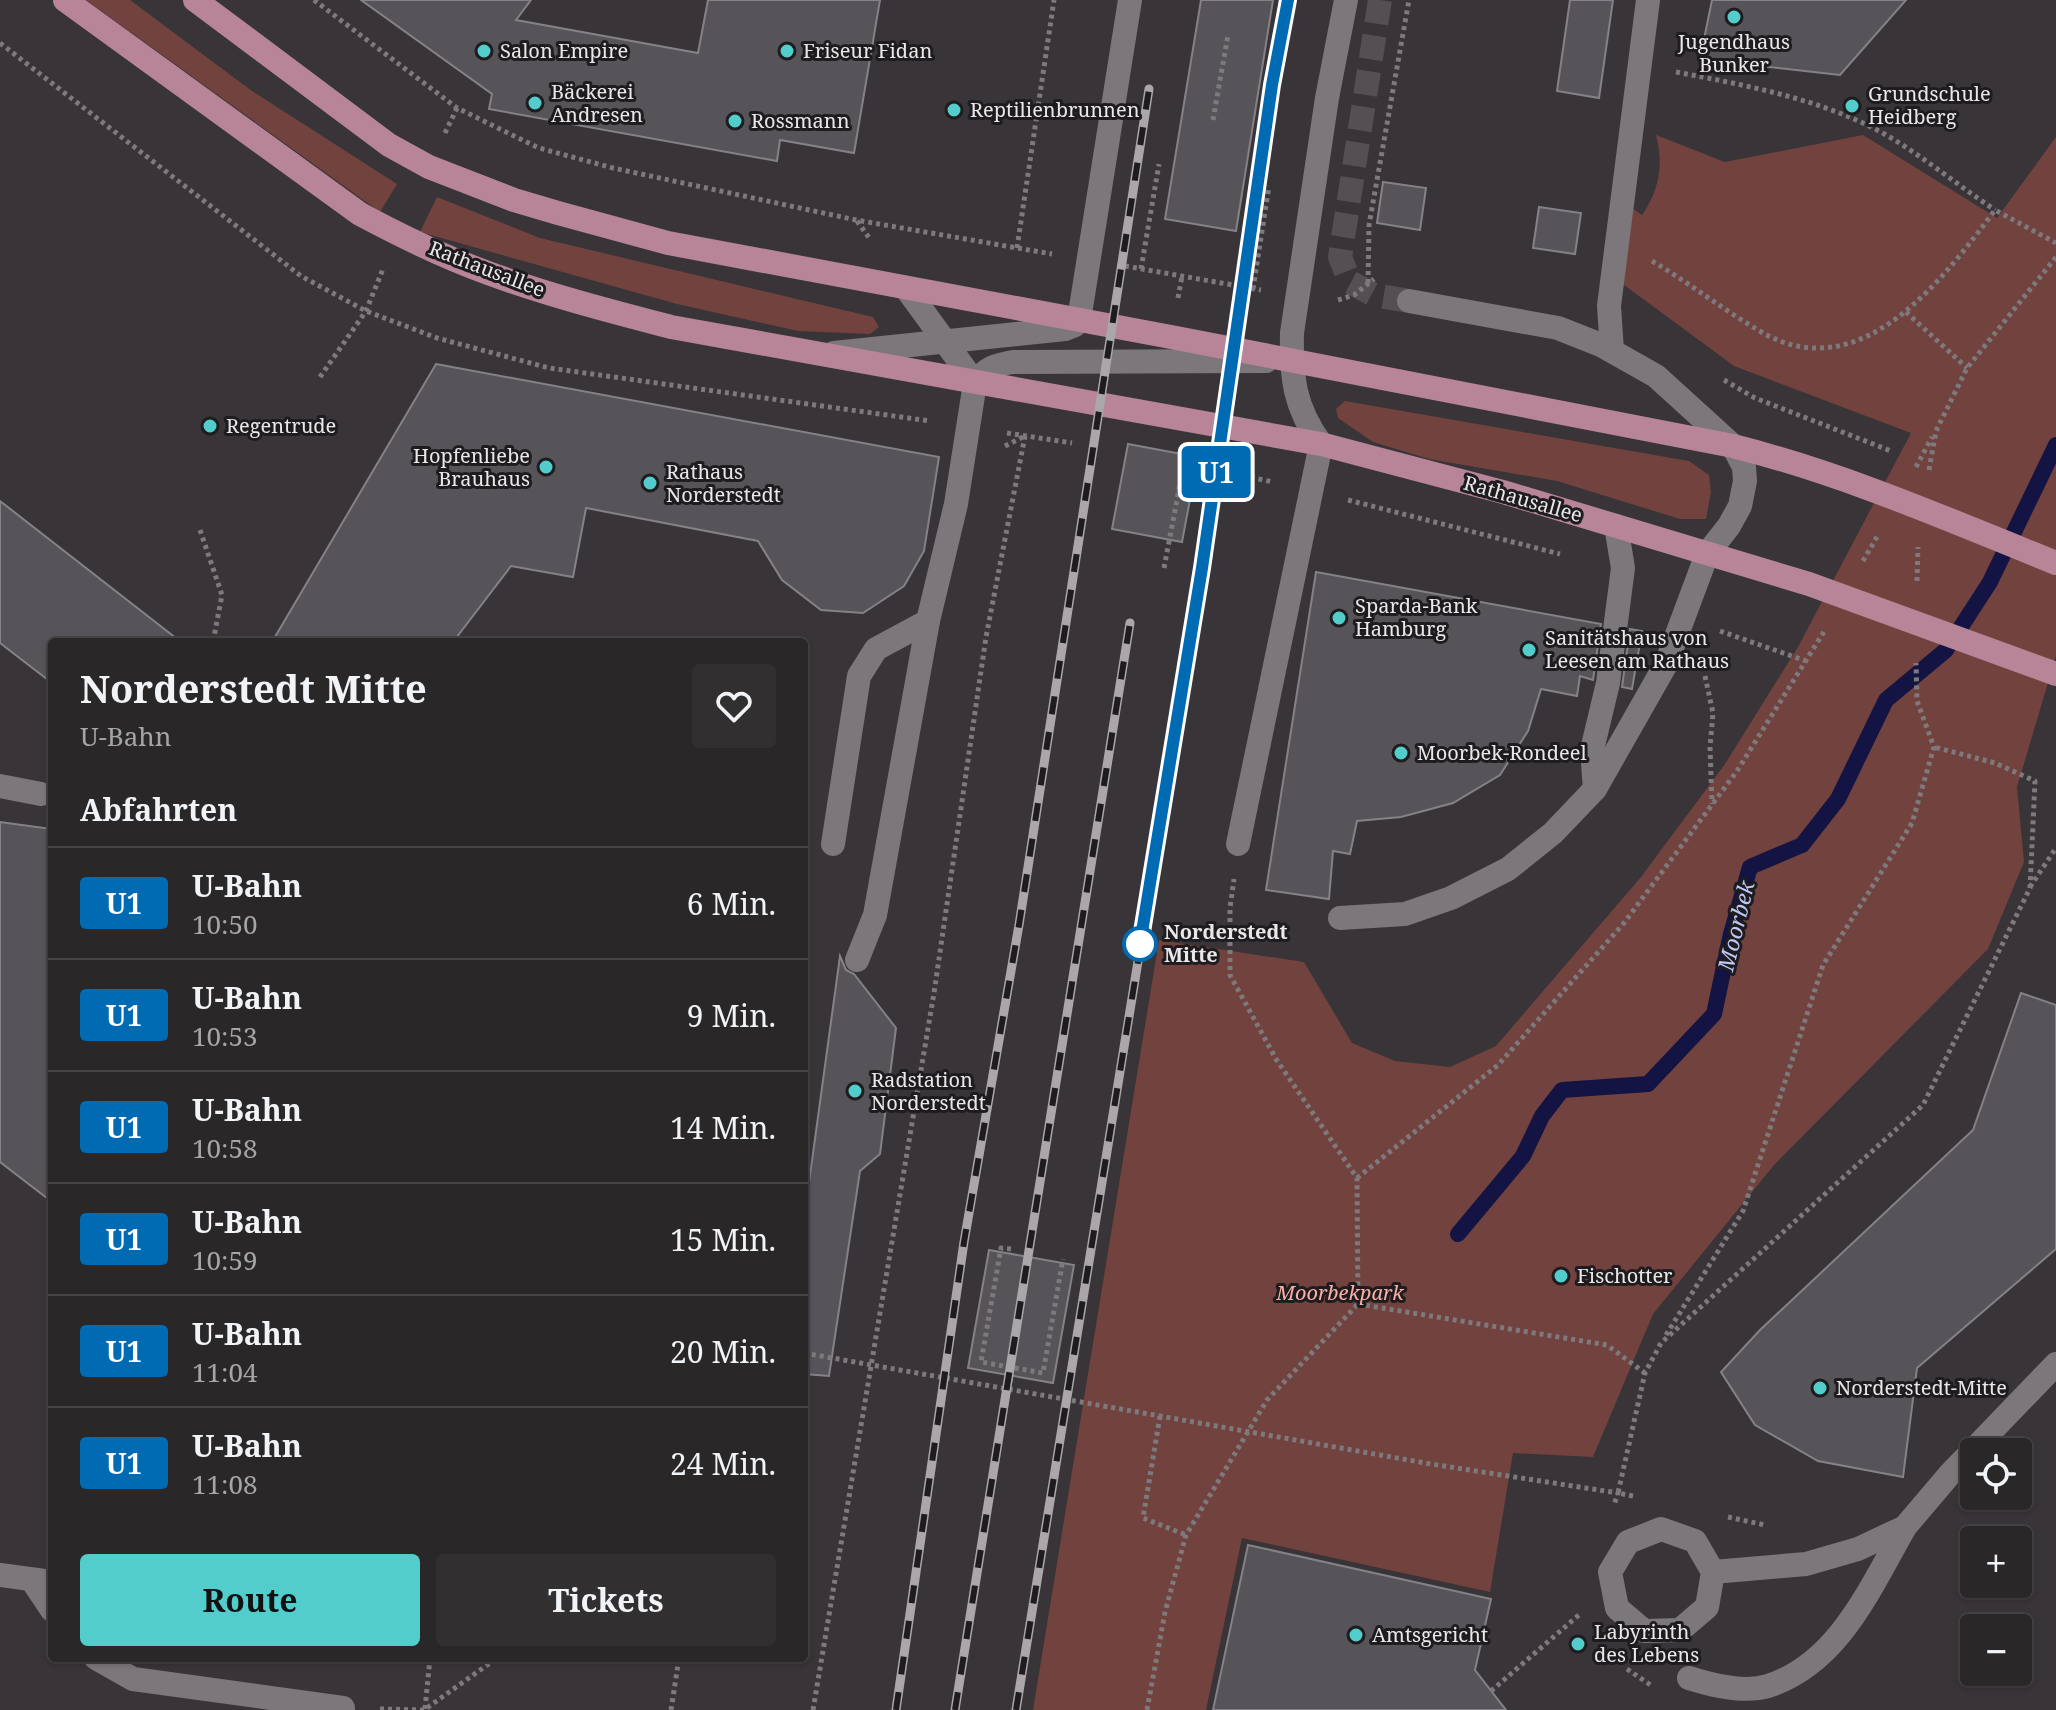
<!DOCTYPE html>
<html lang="de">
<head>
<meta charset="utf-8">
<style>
  :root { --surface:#2a2729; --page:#322f31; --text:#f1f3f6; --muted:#a5a5a8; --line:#464446; --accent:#52cdcc }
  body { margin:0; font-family:"Noto Serif",serif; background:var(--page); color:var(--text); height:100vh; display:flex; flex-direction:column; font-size:30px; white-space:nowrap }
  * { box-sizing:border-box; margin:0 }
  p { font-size:26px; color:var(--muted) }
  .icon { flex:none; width:44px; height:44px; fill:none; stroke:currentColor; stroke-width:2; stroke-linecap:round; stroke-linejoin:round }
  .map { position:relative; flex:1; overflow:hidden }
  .side { position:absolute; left:48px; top:638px; width:760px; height:1024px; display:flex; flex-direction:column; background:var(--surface); border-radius:8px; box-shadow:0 2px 6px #0004,0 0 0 2px var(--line) }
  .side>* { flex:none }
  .badge { padding:0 16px; border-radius:6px; font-size:28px; line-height:52px }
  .fabs { position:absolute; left:1960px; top:1438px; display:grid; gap:16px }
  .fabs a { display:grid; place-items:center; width:72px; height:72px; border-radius:8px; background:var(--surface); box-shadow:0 2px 6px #0004,0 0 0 2px var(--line); font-size:40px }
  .map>.badge { position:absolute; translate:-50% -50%; box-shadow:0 0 0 4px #fff }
  h2 { padding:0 32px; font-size:30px; line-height:72px }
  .round { display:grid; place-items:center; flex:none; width:84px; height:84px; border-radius:8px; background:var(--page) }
  .overview { display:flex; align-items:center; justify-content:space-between; height:136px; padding:0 32px }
  h1 { font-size:38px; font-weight:700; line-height:60px }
  .cta { display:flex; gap:16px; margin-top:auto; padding:16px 32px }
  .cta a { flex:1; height:92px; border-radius:8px; background:var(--accent); color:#111; font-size:32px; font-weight:700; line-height:92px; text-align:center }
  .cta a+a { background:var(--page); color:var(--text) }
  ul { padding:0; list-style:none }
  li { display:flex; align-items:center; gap:24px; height:112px; padding:0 32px; border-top:2px solid var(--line) }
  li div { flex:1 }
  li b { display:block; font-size:30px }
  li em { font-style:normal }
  li .badge { min-width:88px; font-weight:700; text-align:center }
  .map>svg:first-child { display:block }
</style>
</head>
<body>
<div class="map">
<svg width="2056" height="1710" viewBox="0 0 2056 1710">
  <rect width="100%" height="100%" fill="#383437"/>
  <g fill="#72423e">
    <path d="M86,0H130L252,91L397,184L380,212Z"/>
    <path d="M1656,135L1725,162L1863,135L1997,218L2056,137V656L2017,787L2024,862L1988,949L1774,1165L1653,1314L1593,1457L1513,1453L1490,1592L1242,1538L1206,1710H1033L1159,940L1304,962L1352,1043L1395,1061L1450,1067L1496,1046L1641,877L1725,764L1798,647L1911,433L1734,366L1620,282L1632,208L1642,215C1659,191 1664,164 1656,135Z"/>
    <path d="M437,197L540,238L873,317L879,327L870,334L798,331L677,304L420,232Z"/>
    <path d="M1345,401L1689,461L1709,475L1711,492L1706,519H1680L1557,481L1429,459L1373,442L1338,418L1336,409Z"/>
  </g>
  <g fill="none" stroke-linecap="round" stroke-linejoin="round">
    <path stroke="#131443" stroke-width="16" d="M1458,1234L1523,1156L1542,1116L1562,1090L1648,1084L1714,1014L1731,934L1750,867L1802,845L1838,799L1886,700L1946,650L1990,582L2056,445"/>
  </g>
  <g fill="#565459" stroke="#848287" stroke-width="2">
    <path d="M361,0H531L516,20L698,53L708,0H880L854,153L780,140L777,161L489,109L492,94Z"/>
    <path d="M1201,0H1273L1236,231L1165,219Z"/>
    <path d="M1570,0H1613L1599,98L1557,91Z"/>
    <path d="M1712,0H1906L1840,75L1700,59Z"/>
    <path d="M1383,182L1426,188L1420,230L1377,223Z"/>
    <path d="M1539,207L1581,213L1575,254L1533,248Z"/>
    <path d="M436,364L939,457L924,551L904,586L863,613L821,610L782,580L758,541L586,508L573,577L511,566L453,642H272Z"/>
    <path d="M1128,444L1198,457L1182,542L1112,529Z"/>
    <path d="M0,501L181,642H52V683L0,643Z"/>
    <path d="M1316,572L1601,624L1593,680L1580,676L1577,696L1541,689L1528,731L1500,775L1453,803L1401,817L1357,821L1350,854L1333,851L1329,899L1266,890Z"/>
    <path d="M1630,629L1642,631L1632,689L1622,687Z"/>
    <path d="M0,822L52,829V1202L0,1162Z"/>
    <path d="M840,956L846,970L854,974L896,1028L880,1154L860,1171L829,1376L804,1374V1219Z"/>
    <path d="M2021,993L2056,1005V1249L1917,1368L1903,1477L1818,1461L1755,1425L1721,1372L1760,1330L1973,1130Z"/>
    <path d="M989,1250L1074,1265L1053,1383L968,1368Z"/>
    <path d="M1248,1545L1491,1599L1475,1670L1506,1710H1213Z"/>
  </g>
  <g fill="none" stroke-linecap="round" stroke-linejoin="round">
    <path stroke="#534f52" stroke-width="24" stroke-dasharray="24 12" stroke-linecap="butt" d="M1380,0L1340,257L1350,282L1374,295L1409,301"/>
    <g stroke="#7d797c" stroke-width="5" stroke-dasharray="4 4" stroke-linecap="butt">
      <path d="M314,0L457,108L539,148L613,168L856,220L1052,254"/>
      <path d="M0,43L301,276L366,311L437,338L549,368L930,421"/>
      <path d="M1676,72C1749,86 1823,99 1888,136C1925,158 1959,186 1995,210"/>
      <path d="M1213,120L1228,35"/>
      <path d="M445,133L457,108"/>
      <path d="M857,221L870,239"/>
      <path d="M1017,248L1054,0"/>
      <path d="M1652,261C1691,284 1726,312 1765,334C1863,387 1944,278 1995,210L2056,243"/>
      <path d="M1125,266L1261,290"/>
      <path d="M1141,269L1159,164"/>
      <path d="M1368,283L1369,225L1409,0"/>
      <path d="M1253,289L1269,186"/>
      <path d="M1178,298L1182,276"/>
      <path d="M1338,300L1354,295L1374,279"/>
      <path d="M1906,312L1967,368"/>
      <path d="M320,377L366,311L383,269"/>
      <path d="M1724,380L1755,398L1891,451"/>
      <path d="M1007,433L1072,443"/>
      <path d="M1005,446L1025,436"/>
      <path d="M1188,464L1273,482"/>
      <path d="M1916,467L1932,437"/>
      <path d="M1929,470L1936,431L1967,368L2056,257"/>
      <path d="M1348,500L1560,554"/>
      <path d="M200,530L222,595L213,642"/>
      <path d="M1863,561L1878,535"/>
      <path d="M1164,568L1184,463"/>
      <path d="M1917,581L1918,547"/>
      <path d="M1720,631L1806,661"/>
      <path d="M1705,676L1713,713L1710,747L1712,804"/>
      <path d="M2030,887L2056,848"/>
      <path d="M1357,1178L1498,1065L1624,923L1737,771L1825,630"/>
      <path d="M1011,1249L1001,1248L981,1362L1043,1373L1063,1259"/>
      <path d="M1358,1304L1607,1345L1645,1373"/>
      <path d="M1666,1335L1743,1211L1823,965L1912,823L1934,747L1917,701L1916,663"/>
      <path d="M804,1353L1431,1464L1618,1493L1614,1505"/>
      <path d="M1009,1389L1012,1368"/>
      <path d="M1160,1416L1143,1518L1186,1535"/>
      <path d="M1633,1496L1618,1493L1645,1373L1661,1343L1923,1105L2030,888L2035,781L1995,763L1934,747"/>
      <path d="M1728,1517L1765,1525"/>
      <path d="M1627,1669L1652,1686"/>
      <path d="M1491,1691L1580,1614"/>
      <path d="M380,1709L424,1710L497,1658"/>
      <path d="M425,1709L430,1658"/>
      <path d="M671,1710L679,1658"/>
      <path d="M813,1710L934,993L986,637L1025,436"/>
      <path d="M1147,1710L1165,1612L1186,1535L1267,1400L1358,1304L1357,1178L1276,1059L1230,975V908L1234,879"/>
    </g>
    <g stroke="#7c777b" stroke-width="24">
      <path d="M906,288L975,383"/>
      <path d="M1612,351L1609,306L1648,0"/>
      <path d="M834,353L1065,329L1075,325L1079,320L1130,0"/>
      <path d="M0,786L41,794"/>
      <path d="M1595,789L1592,750L1608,683L1623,568L1616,526"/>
      <path d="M833,844L859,676L876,649L928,621L956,504L975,383C986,368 995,365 1013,362L1266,361"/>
      <path d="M1238,844L1321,444C1294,407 1291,377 1292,333L1327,98L1346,0"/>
      <path d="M1340,918L1405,914L1451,898L1508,869L1553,833L1595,789L1666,664L1707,554L1729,526L1740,506L1745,481L1744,467L1733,446L1656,376L1601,345L1558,328L1409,301"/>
      <path d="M857,960L875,915L928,621"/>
      <path d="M1661,1529L1695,1541L1713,1572L1707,1607L1680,1630L1644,1631L1617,1608L1610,1572L1628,1542Z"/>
      <path d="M1713,1572L1806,1564L1858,1549L1905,1527L1950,1474L2056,1364"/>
      <path d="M0,1575L52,1582"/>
      <path d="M32,1580L52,1610"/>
      <path d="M96,1658L133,1679L343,1708"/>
      <path d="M1689,1678C1711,1685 1745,1693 1768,1686C1839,1663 1870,1588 1905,1527"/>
    </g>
    <g stroke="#b78597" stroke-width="24">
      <path d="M65,0L360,214C401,236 444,257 488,273C548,295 610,311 671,327L1321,444L1503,492L1809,584L2056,674"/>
      <path d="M195,0L389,145L429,167L514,200L558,213L668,243L1171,337L1733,446C1845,474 1949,520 2056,563"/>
    </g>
    <defs>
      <g id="rail">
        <path d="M896,1710L964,1242L1019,925L1149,89"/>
        <path d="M955,1710L1130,623"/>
        <path d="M1016,1710L1199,587L1268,114"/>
      </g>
    </defs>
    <use href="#rail" stroke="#aaa6a9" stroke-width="9"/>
    <use href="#rail" stroke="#1e1c1e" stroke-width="6" stroke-dasharray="18" stroke-linecap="butt"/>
  </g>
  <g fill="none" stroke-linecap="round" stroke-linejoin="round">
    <defs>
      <path id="line" d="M1140,944L1202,568L1272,85L1288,0"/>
    </defs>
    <use href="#line" stroke="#fff" stroke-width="18"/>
    <use href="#line" stroke="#006ab3" stroke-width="12"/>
  </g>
  <g fill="#52cdcc" stroke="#1e1c1e" stroke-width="3">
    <circle cx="1734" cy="17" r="8"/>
    <circle cx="484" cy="51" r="8"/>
    <circle cx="787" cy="51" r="8"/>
    <circle cx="535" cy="103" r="8"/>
    <circle cx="1852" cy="106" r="8"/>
    <circle cx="954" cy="110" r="8"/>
    <circle cx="735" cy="121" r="8"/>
    <circle cx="210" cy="426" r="8"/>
    <circle cx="546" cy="467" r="8"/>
    <circle cx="650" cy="483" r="8"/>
    <circle cx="1339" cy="618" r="8"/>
    <circle cx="1529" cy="650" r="8"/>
    <circle cx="1401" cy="753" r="8"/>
    <circle cx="855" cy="1091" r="8"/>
    <circle cx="1561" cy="1276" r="8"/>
    <circle cx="1820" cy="1388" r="8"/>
    <circle cx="1356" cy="1635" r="8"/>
    <circle cx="1578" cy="1644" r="8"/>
  </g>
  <circle fill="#fff" stroke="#006ab3" stroke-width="4" cx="1140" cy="944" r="16"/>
  <g text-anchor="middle" stroke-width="6" stroke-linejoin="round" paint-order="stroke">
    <g font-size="20" fill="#eae7e9" stroke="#1e1c1e" text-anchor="start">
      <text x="1734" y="49" text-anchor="middle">Jugendhaus<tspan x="1734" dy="23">Bunker</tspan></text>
      <text x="500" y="58">Salon Empire</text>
      <text x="803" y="58">Friseur Fidan</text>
      <text x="551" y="99">Bäckerei<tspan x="551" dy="23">Andresen</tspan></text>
      <text x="1868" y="101">Grundschule<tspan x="1868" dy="23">Heidberg</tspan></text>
      <text x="970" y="117">Reptilienbrunnen</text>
      <text x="751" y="128">Rossmann</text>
      <text x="226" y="433">Regentrude</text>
      <text x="530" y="463" text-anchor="end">Hopfenliebe<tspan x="530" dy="23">Brauhaus</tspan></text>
      <text x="666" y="479">Rathaus<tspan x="666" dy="23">Norderstedt</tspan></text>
      <text x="1355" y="613">Sparda-Bank<tspan x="1355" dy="23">Hamburg</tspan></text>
      <text x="1545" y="645">Sanitätshaus von<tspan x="1545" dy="23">Leesen am Rathaus</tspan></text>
      <text x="1417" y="760">Moorbek-Rondeel</text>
      <text x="871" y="1087">Radstation<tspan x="871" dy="23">Norderstedt</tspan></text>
      <text x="1577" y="1283">Fischotter</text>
      <text x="1836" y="1395">Norderstedt-Mitte</text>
      <text x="1594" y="1639">Labyrinth<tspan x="1594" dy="23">des Lebens</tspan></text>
      <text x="1372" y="1642">Amtsgericht</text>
    </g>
    <g font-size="20" fill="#eae7e9" stroke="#1e1c1e">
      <text transform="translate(487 269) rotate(21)" y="7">Rathausallee</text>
      <text transform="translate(1523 499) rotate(16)" y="7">Rathausallee</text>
    </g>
    <g font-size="20" font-weight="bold" fill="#eae7e9" stroke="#1e1c1e" text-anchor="start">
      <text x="1164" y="939">Norderstedt<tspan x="1164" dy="23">Mitte</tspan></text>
    </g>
    <g font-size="20" font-style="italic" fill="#fdafa7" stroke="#1e1c1e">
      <text x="1340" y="1300">Moorbekpark</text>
    </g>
    <g font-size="22" font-style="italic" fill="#bdc7f8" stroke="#1e1c1e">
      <text transform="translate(1736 926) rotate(-76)" y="8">Moorbek</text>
    </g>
  </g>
</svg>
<div class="fabs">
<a><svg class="icon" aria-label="locate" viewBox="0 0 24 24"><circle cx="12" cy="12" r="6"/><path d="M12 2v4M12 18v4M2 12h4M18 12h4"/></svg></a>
<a>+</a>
<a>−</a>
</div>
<b class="badge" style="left:1216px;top:472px;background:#006ab3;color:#fff">U1</b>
<section class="side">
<div class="overview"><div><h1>Norderstedt Mitte</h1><p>U-Bahn</p></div><a class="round"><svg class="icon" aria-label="heart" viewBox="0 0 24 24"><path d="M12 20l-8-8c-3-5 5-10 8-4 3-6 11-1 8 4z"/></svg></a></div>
<h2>Abfahrten</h2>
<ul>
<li><span class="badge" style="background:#006ab3;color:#fff">U1</span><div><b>U-Bahn</b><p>10:50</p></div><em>6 Min.</em></li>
<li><span class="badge" style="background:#006ab3;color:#fff">U1</span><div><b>U-Bahn</b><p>10:53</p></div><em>9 Min.</em></li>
<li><span class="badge" style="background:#006ab3;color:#fff">U1</span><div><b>U-Bahn</b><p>10:58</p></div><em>14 Min.</em></li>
<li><span class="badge" style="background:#006ab3;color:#fff">U1</span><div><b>U-Bahn</b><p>10:59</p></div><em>15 Min.</em></li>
<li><span class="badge" style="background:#006ab3;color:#fff">U1</span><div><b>U-Bahn</b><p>11:04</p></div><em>20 Min.</em></li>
<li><span class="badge" style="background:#006ab3;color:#fff">U1</span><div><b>U-Bahn</b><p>11:08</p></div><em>24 Min.</em></li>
</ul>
<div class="cta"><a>Route</a><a>Tickets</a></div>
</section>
</div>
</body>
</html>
